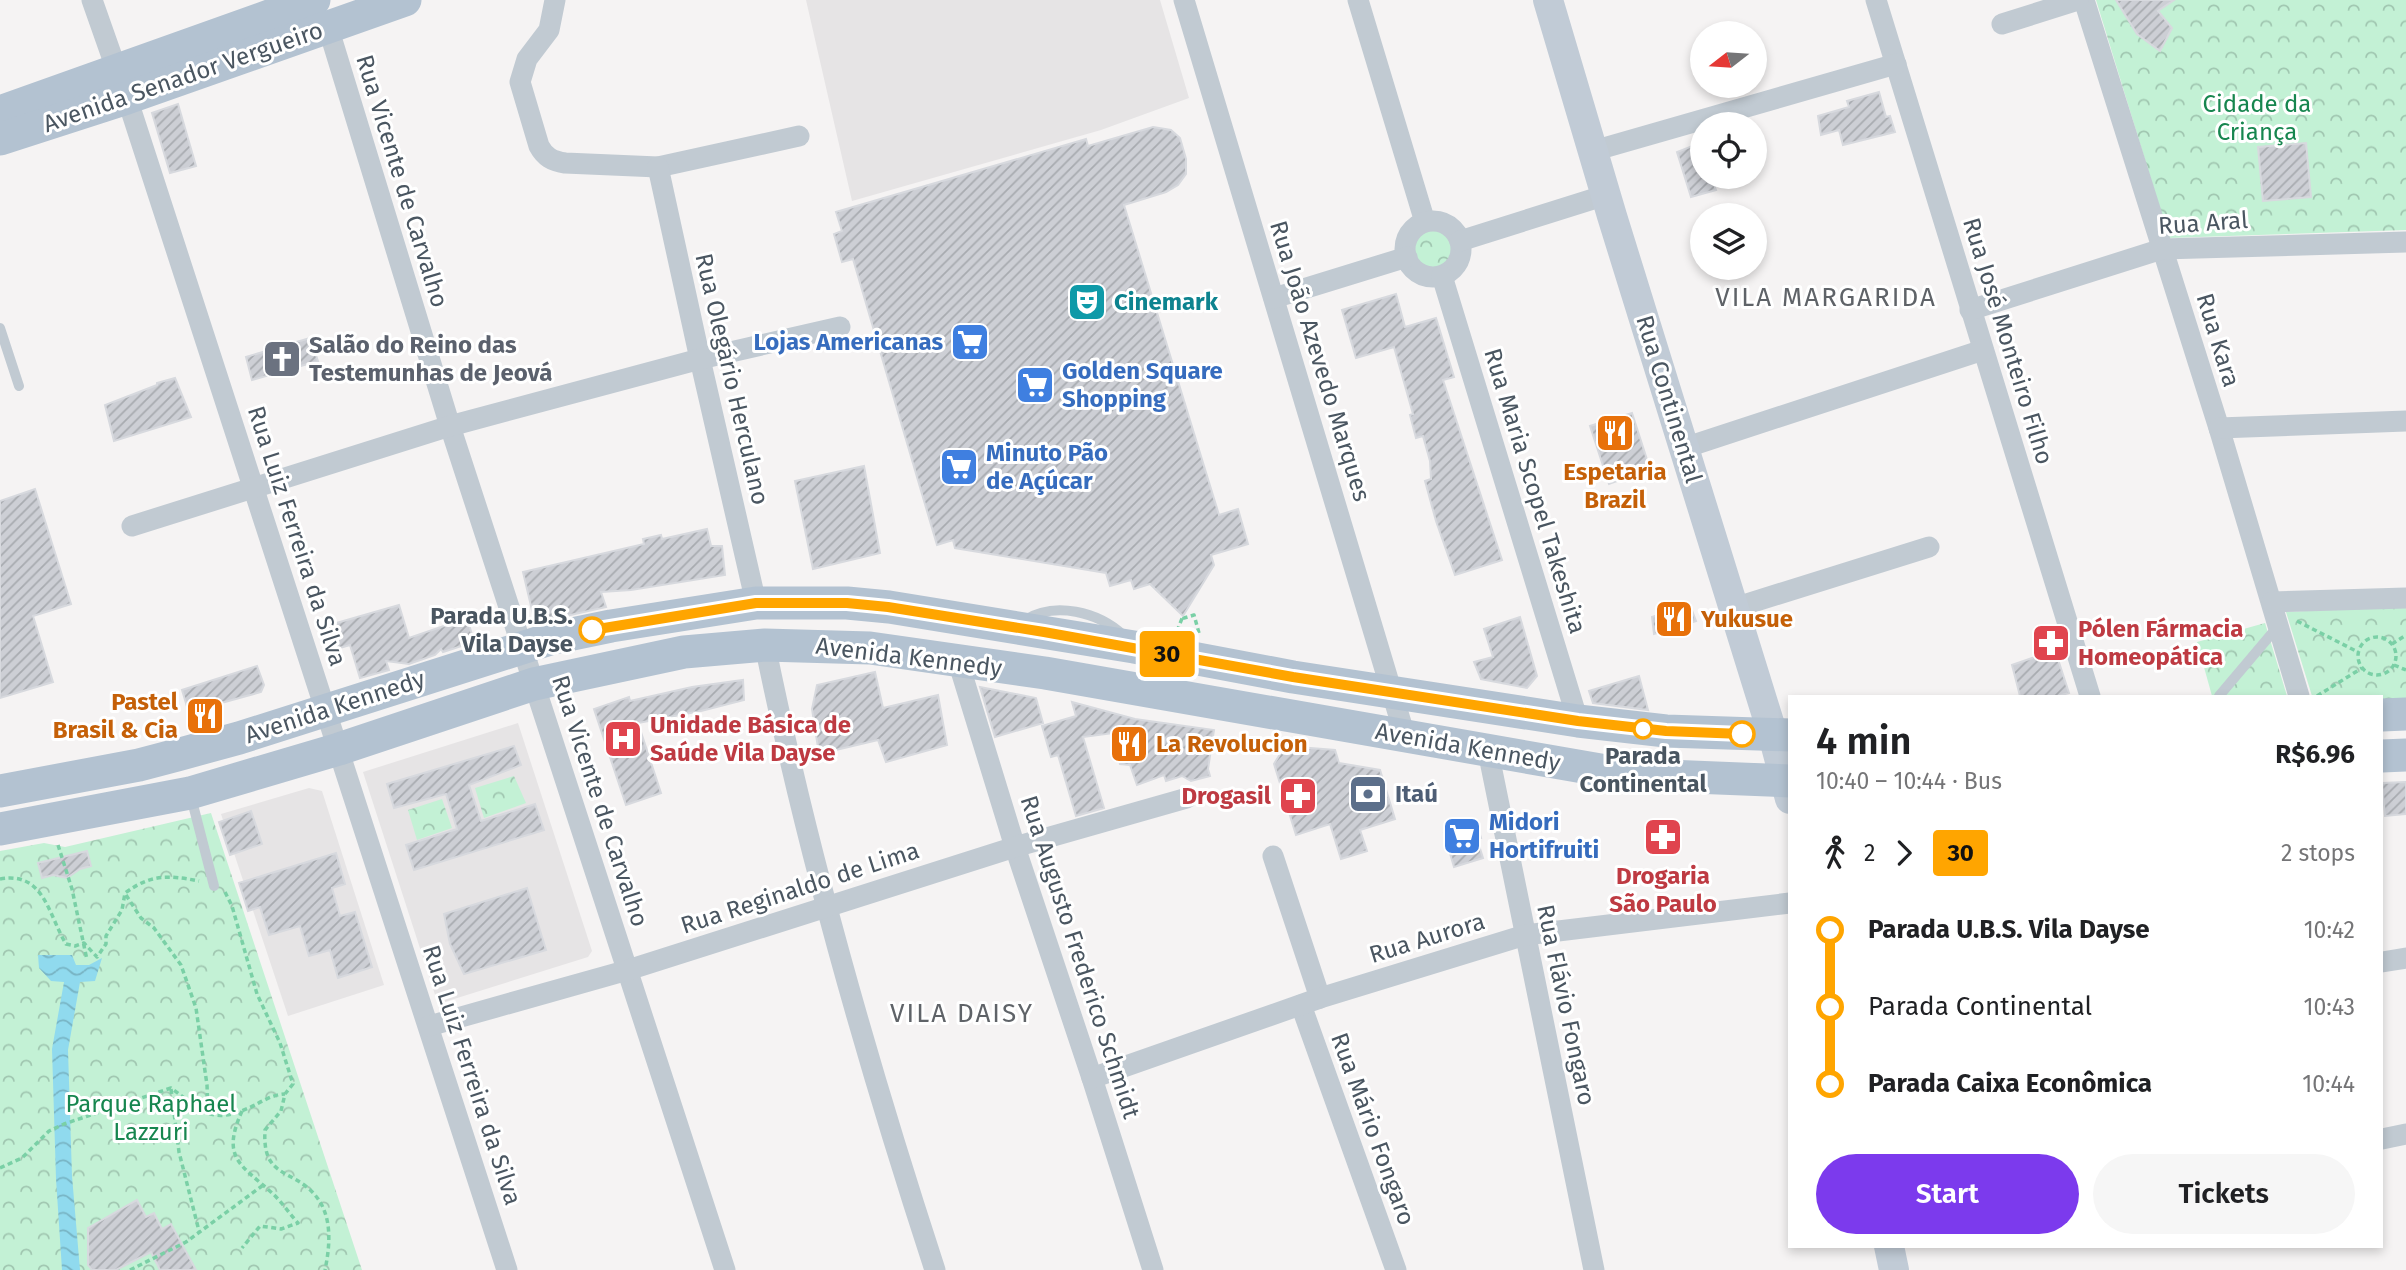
<!DOCTYPE html>
<html lang="en">
<head>
<meta charset="utf-8">
<style>
  :root { --surface:#fff; --page:#f6f6f6; --text:#202124; --muted:#757577; --accent:#7c3aed }
  body { margin:0; font-family:"Fira Sans",sans-serif; background:var(--page); color:var(--text); height:100vh; display:flex; flex-direction:column; font-size:26px; white-space:nowrap }
  * { box-sizing:border-box; margin:0 }
  p { font-size:23px; color:var(--muted) }
  .icon { flex:none; width:38px; height:38px; fill:none; stroke:currentColor; stroke-width:2; stroke-linecap:round; stroke-linejoin:round }
  .map { position:relative; flex:1; overflow:hidden }
  .sheet { position:absolute; left:1788px; top:695px; width:595px; height:553px; display:flex; flex-direction:column; background:var(--surface); border-radius:0px; box-shadow:0 4px 10px #0003 }
  .sheet>* { flex:none }
  .badge { padding:0 14px; border-radius:5px; font-size:24px; line-height:46px }
  .needle { width:46px; rotate:253deg }
  .controls { position:absolute; left:1690px; top:21px; display:grid; gap:14px }
  .controls a { display:grid; place-items:center; width:77px; height:77px; border-radius:50%; background:var(--surface); box-shadow:0 4px 10px #0003; font-size:35px }
  .map>.badge { position:absolute; translate:-50% -50%; box-shadow:0 0 0 4px #fff }
  .legs { display:flex; align-items:center; gap:10px; height:77px; padding:0 28px; font-size:23px }
  .legs p { margin-inline-start:auto }
  .overview { display:flex; align-items:center; justify-content:space-between; height:119px; padding:0 28px }
  h1 { font-size:38px; font-weight:600; line-height:52px }
  .primary-button { display:flex; gap:14px; margin-top:auto; padding:14px 28px }
  .primary-button a { flex:1; height:80px; border-radius:42px; background:var(--accent); color:#fff; font-size:28px; font-weight:600; line-height:80px; text-align:center }
  .primary-button a+a { background:var(--page); color:var(--text) }
  ul { padding:0 28px; list-style:none }
  li { display:flex; align-items:center; gap:24px; height:77px; font-size:26px }
  li i { display:grid; place-items:center; width:10px; height:100%; margin:0 9px; background:currentColor }
  li i::after { content:''; width:18px; height:18px; margin:-9px; border:5px solid; border-radius:50%; background:var(--surface) }
  li p { margin-inline-start:auto }
  li:first-child i { background:linear-gradient(#0000 50%,currentColor 0) }
  li:last-child i { background:linear-gradient(currentColor 50%,#0000 0) }
  .map>svg:first-child { display:block }
</style>
</head>
<body>
<div class="map">
<svg width="2406" height="1270" viewBox="0 0 2406 1270">
  <defs>
    <pattern id="park-crowns" width="20" height="18" patternUnits="userSpaceOnUse" patternTransform="scale(1.75)"><rect width="20" height="18" fill="#c3f1d5"/><path d="M2 6a3 3 0 1 1 6 0M12 15a3 3 0 1 1 6 0" fill="none" stroke="#a0c6b0"/></pattern>
    <pattern id="water-waves" width="16" height="10" patternUnits="userSpaceOnUse" patternTransform="scale(1.75)"><rect width="16" height="10" fill="#90daee"/><path d="M0 5q4-4 8 0t8 0" fill="none" stroke="#78b4c4"/></pattern>
    <pattern id="building-hatch" width="6" height="6" patternUnits="userSpaceOnUse" patternTransform="scale(1.75)"><rect width="6" height="6" fill="#cdcfd5"/><path d="M-1 1l2-2M0 6l6-6M5 7l2-2" fill="none" stroke="#a8abb0"/></pattern>
  </defs>
  <rect width="100%" height="100%" fill="#f5f3f3"/>
  <g fill="#e6e4e5">
    <path d="M806,0H1160L1189,98L1101,130L852,201Z"/>
    <path d="M518,723L592,951L588,957L438,1004L363,772Z"/>
    <path d="M309,788L322,791L384,985L288,1016L221,814Z"/>
  </g>
  <g fill="url(#park-crowns)">
    <path d="M2096,0H2406V230L2169,238Z"/>
    <circle cx="1434" cy="249" r="21"/>
    <path d="M2406,606V702L2382,704V696H2312L2286,612Z"/>
    <path d="M2265,623L2287,696H2212L2197,642Z"/>
    <path d="M514,776L526,803L484,818L475,788Z"/>
    <path d="M442,799L452,828L417,840L408,810Z"/>
    <path d="M211,813L362,1270H0V851L44,843L65,847Z"/>
  </g>
  <path fill="url(#water-waves)" d="M38,955H72L76,965H89L102,958L95,981L80,982L68,1050L72,1176L80,1270H62L56,1179L52,1049L64,982L51,981L39,968Z"/>
  <g fill="url(#building-hatch)" stroke="#d7d9de" stroke-width="2">
    <path d="M2116,0H2174L2158,11L2172,28L2160,51L2137,34Z"/>
    <path d="M1879,92L1886,117L1890,116L1895,132L1843,145L1839,130L1821,135L1818,116L1849,107L1847,101Z"/>
    <path d="M178,104L196,166L170,173L152,113Z"/>
    <path d="M1153,127L1171,130L1180,138L1186,159V174L1178,185L1166,192L1124,205L1219,515L1238,509L1248,544L1211,555L1214,565L1183,616L1150,584L1134,589L1131,580L1110,586L1106,573L955,548L953,540L937,545L853,259L842,262L834,234L842,231L836,212L1086,139L1088,146Z"/>
    <path d="M1700,143L1703,151V177H1711L1716,190L1691,197L1677,152Z"/>
    <path d="M2306,143L2311,197L2263,201L2258,147Z"/>
    <path d="M1396,294L1405,327L1436,318L1454,377L1443,380L1502,560L1455,575L1436,521L1425,481L1431,479L1430,461L1423,436L1416,438L1410,415L1413,414L1394,347L1356,358L1342,310Z"/>
    <path d="M310,338L318,361L252,380L246,357Z"/>
    <path d="M175,378L191,417L114,441L105,405L157,385V383Z"/>
    <path d="M1632,413L1650,469L1609,484L1590,426Z"/>
    <path d="M864,466L880,553L813,569L795,481Z"/>
    <path d="M35,489L71,604L33,616L53,682L0,698V501Z"/>
    <path d="M707,529L711,546H722L725,575L631,590L601,592L606,607L535,623L523,572L644,544L643,539L661,535L662,539Z"/>
    <path d="M399,605L409,638L467,618L473,638L468,644L443,652L441,649L435,655L409,664L386,661L389,670L360,678L350,645L326,652L319,628Z"/>
    <path d="M1690,605L1696,621L1654,634L1652,617Z"/>
    <path d="M1520,617L1537,676L1527,688L1481,679L1474,662L1493,657L1484,629Z"/>
    <path d="M2055,650L2069,693L2058,696H2020L2012,665Z"/>
    <path d="M257,666L264,685L261,692L214,705L219,724L194,730L182,690Z"/>
    <path d="M875,672L883,708L938,695L947,745L886,762L878,740L819,754L812,709L817,685Z"/>
    <path d="M1639,676L1648,710L1593,703L1589,691Z"/>
    <path d="M743,680L744,700L701,711L638,723L661,793L626,805L594,709L629,697L630,701L692,687Z"/>
    <path d="M980,687L1036,698L1043,723L995,737Z"/>
    <path d="M1072,702L1135,719L1214,730L1208,769L1210,776L1191,781L1182,776L1166,781L1164,775L1137,785L1130,765L1120,764L1113,733L1083,737L1104,808L1076,816L1058,755L1051,757L1042,726L1076,716Z"/>
    <path d="M514,746L521,765L469,785L481,821L535,804L544,830L414,870L406,845L457,829L446,794L394,808L387,784Z"/>
    <path d="M1285,746L1335,750L1339,763L1380,770L1395,819L1360,830L1367,851L1341,859L1330,824L1296,835L1274,764Z"/>
    <path d="M2406,782V814L2385,816L2382,783Z"/>
    <path d="M251,811L262,844L230,855L219,822Z"/>
    <path d="M1477,824L1481,838L1477,839L1483,858L1454,867L1444,833Z"/>
    <path d="M87,851L91,866L80,869L67,878L53,875L42,878L38,863Z"/>
    <path d="M336,853L345,884L332,888L340,916L355,912L372,967L338,978L330,950L309,956L300,926L269,935L260,907L248,911L239,883Z"/>
    <path d="M527,888L546,950L464,974L450,944L444,914Z"/>
    <path d="M137,1200L146,1217L154,1213L162,1229L171,1224L196,1270H160L151,1252L116,1270H92L88,1265V1228Z"/>
  </g>
  <g fill="none" stroke-linecap="round" stroke-linejoin="round">
    <g stroke="#7ad0a6" stroke-width="3.5" stroke-dasharray="5 3.5" stroke-linecap="butt">
      <path d="M2297,621L2358,652"/>
      <path d="M1177,631L1183,616L1184,618L1194,615L1199,633"/>
      <circle cx="2377" cy="656" r="19"/>
      <path d="M2392,644L2406,635"/>
      <path d="M2394,665L2406,670"/>
      <path d="M2317,696L2362,668"/>
      <path d="M58,845L72,889L87,960"/>
      <path d="M0,879C44,871 48,914 66,944L75,946L84,943L97,957L106,944V936L122,910L125,893C151,874 168,875 199,881"/>
      <path d="M225,892L232,906L257,994L280,1043L293,1084L285,1094L281,1111L265,1130C262,1179 292,1168 315,1195C333,1216 330,1246 325,1270"/>
      <path d="M126,895L141,918L154,928L181,965L196,1008L207,1085L208,1113"/>
      <path d="M171,1089L179,1152L199,1231"/>
      <path d="M242,1111C221,1158 240,1164 272,1193C281,1201 289,1213 298,1223L281,1229L260,1226L242,1248"/>
      <path d="M0,1168L22,1158L49,1131L64,1124L171,1088C205,1113 212,1126 255,1105C264,1100 275,1094 285,1094"/>
      <path d="M130,1270L186,1242L262,1186"/>
    </g>
    <g stroke="#c1cad2" stroke-width="10">
      <path d="M0,328L19,386"/>
      <path d="M1025,620C1055,601 1098,612 1123,635"/>
      <path d="M2219,696L2279,625"/>
      <path d="M191,797L214,886"/>
    </g>
    <g stroke="#c1cad2" stroke-width="21">
      <path d="M92,0L117,71"/>
      <path d="M555,0L549,30L527,59L520,82L539,146C545,157 552,161 565,163L658,167L799,136"/>
      <path d="M1184,0L1405,736"/>
      <path d="M1358,0L1425,222"/>
      <path d="M1876,0L2090,696"/>
      <path d="M2084,0L2219,428L2299,696"/>
      <path d="M2002,24L2078,0"/>
      <path d="M328,27L450,426L725,1270"/>
      <path d="M127,98L507,1270"/>
      <path d="M1593,151L1896,64"/>
      <path d="M658,167L700,359L756,603"/>
      <circle cx="1433" cy="249" r="28"/>
      <path d="M1460,241L1606,195"/>
      <path d="M1442,276L1578,721"/>
      <path d="M1274,298L1407,257"/>
      <path d="M1970,310L2162,249L2406,242"/>
      <path d="M2219,428L2406,421"/>
      <path d="M1684,448L1983,350"/>
      <path d="M132,526L450,426L700,359L840,327"/>
      <path d="M2272,602L2406,598"/>
      <path d="M1734,608L1929,547"/>
      <path d="M765,645C808,857 868,1065 935,1270"/>
      <path d="M958,661L1015,847L1092,1078L1153,1270"/>
      <path d="M1488,751L1594,1270"/>
      <path d="M1273,856L1320,998"/>
      <path d="M2382,962L2406,958"/>
      <path d="M1301,1005L1396,1270"/>
      <path d="M429,1026L628,970L1015,847L1187,798"/>
      <path d="M1092,1078L1320,998L1525,935L1790,903"/>
      <path d="M2382,1139L2406,1134"/>
    </g>
    <g stroke="#c1cbd6" stroke-width="30">
      <path d="M1548,0L1612,216L1773,735L1790,799"/>
      <path d="M1889,1246L1894,1270"/>
    </g>
    <g stroke="#b3c2d1" stroke-width="33">
      <path d="M0,112L314,0"/>
      <path d="M0,139L127,98L405,0"/>
      <path d="M2382,715L2406,714"/>
      <path d="M2382,756L2406,755"/>
      <path d="M0,791L139,765L177,755L239,738L553,638L611,626L756,603H847L889,607L1134,647L1293,677L1578,721L1666,731L1790,735"/>
      <path d="M0,829L190,793L339,749L534,684L684,652L765,645L870,648L1045,673L1612,772L1643,775L1790,781"/>
    </g>
  </g>
  <g fill="none" stroke-linecap="round" stroke-linejoin="round">
    <defs>
      <path id="line-1" d="M592,630L756,603H847L888,607L1044,632L1293,677L1578,721L1666,731L1742,734"/>
    </defs>
    <use href="#line-1" stroke="#fff" stroke-width="16"/>
    <use href="#line-1" stroke="#ffa500" stroke-width="10"/>
  </g>
  <defs>
    <symbol id="theatre-square" viewBox="-11 -11 22 22"><rect x="-9" y="-9" width="18" height="18" rx="4" fill="#0f9aa8" stroke="#fff"/><path d="M-5-5.5Q0-4 5-5.5V0Q5 5 0 6Q-5 5-5 0ZM-3.3-2.5H-1v1.5H-3.3ZM1-2.5H3.3v1.5H1ZM-2.8 1Q0 5.5 2.8 1Z" fill="#fff"/></symbol>
    <symbol id="supermarket-square" viewBox="-11 -11 22 22"><rect x="-9" y="-9" width="18" height="18" rx="4" fill="#3f7fe0" stroke="#fff"/><path d="M-6-5.5h2.5l.6 2H6L4.5 2H-2.5L-4.4-4H-6ZM-1.5 3.2a1.3 1.3 0 1 0 .1 0ZM3 3.2a1.3 1.3 0 1 0 .1 0Z" fill="#fff"/></symbol>
    <symbol id="church-square" viewBox="-11 -11 22 22"><rect x="-9" y="-9" width="18" height="18" rx="4" fill="#6b7280" stroke="#fff"/><path d="M-1.2-6h2.4v3.5h3.3v2.4h-3.3V6h-2.4V-.1h-3.3v-2.4h3.3Z" fill="#fff"/></symbol>
    <symbol id="restaurant-square" viewBox="-11 -11 22 22"><rect x="-9" y="-9" width="18" height="18" rx="4" fill="#e8710a" stroke="#fff"/><path d="M-5-6h1v4h1v-4h1v4h1v-4h1v5L-1.5 .5V6h-2V.5L-5-1ZM5-6V6H3V1.5H1.5Q1.5-4 5-6Z" fill="#fff"/></symbol>
    <symbol id="pharmacy-square" viewBox="-11 -11 22 22"><rect x="-9" y="-9" width="18" height="18" rx="4" fill="#e0444e" stroke="#fff"/><path d="M-2-6h4v4h4v4h-4v4h-4v-4h-4v-4h4Z" fill="#fff"/></symbol>
    <symbol id="hospital-square" viewBox="-11 -11 22 22"><rect x="-9" y="-9" width="18" height="18" rx="4" fill="#e0444e" stroke="#fff"/><path d="M-5-5h3v3.5h4V-5h3V5h-3V1.5h-4V5h-3Z" fill="#fff"/></symbol>
    <symbol id="bank-square" viewBox="-11 -11 22 22"><rect x="-9" y="-9" width="18" height="18" rx="4" fill="#5c6f8a" stroke="#fff"/><path d="M-6-4H6V4H-6ZM0-2.3a2.3 2.3 0 1 0 0 4.6a2.3 2.3 0 1 0 0-4.6Z" fill="#fff"/></symbol>
  </defs>
  <g fill-rule="evenodd">
    <use href="#theatre-square" x="1065" y="280" width="44" height="44"/>
    <use href="#supermarket-square" x="948" y="320" width="44" height="44"/>
    <use href="#church-square" x="260" y="337" width="44" height="44"/>
    <use href="#supermarket-square" x="1013" y="363" width="44" height="44"/>
    <use href="#restaurant-square" x="1593" y="411" width="44" height="44"/>
    <use href="#supermarket-square" x="937" y="445" width="44" height="44"/>
    <use href="#restaurant-square" x="1652" y="597" width="44" height="44"/>
    <use href="#pharmacy-square" x="2029" y="621" width="44" height="44"/>
    <use href="#restaurant-square" x="183" y="694" width="44" height="44"/>
    <use href="#hospital-square" x="601" y="717" width="44" height="44"/>
    <use href="#restaurant-square" x="1107" y="722" width="44" height="44"/>
    <use href="#bank-square" x="1346" y="772" width="44" height="44"/>
    <use href="#pharmacy-square" x="1276" y="774" width="44" height="44"/>
    <use href="#supermarket-square" x="1440" y="814" width="44" height="44"/>
    <use href="#pharmacy-square" x="1641" y="815" width="44" height="44"/>
  </g>
  <g fill="#fff" stroke="#ffa500" stroke-width="3.5">
    <circle cx="592" cy="630" r="12"/>
    <circle cx="1643" cy="729" r="9"/>
    <circle cx="1742" cy="734" r="12"/>
  </g>
  <g text-anchor="middle" stroke-width="6" stroke-linejoin="round" paint-order="stroke">
    <g font-size="24" fill="#4a5661" stroke="#fff">
      <text transform="translate(183 77) rotate(-19)" y="8">Avenida Senador Vergueiro</text>
      <text transform="translate(402 181) rotate(73)" y="8">Rua Vicente de Carvalho</text>
      <text transform="translate(2203 223) rotate(-4)" y="8">Rua Aral</text>
      <text transform="translate(2218 340) rotate(73)" y="8">Rua Kara</text>
      <text transform="translate(2008 341) rotate(73)" y="8">Rua José Monteiro Filho</text>
      <text transform="translate(1320 361) rotate(73)" y="8">Rua João Azevedo Marques</text>
      <text transform="translate(732 379) rotate(77)" y="8">Rua Olegário Herculano</text>
      <text transform="translate(1669 399) rotate(73)" y="8">Rua Continental</text>
      <text transform="translate(1535 491) rotate(73)" y="8">Rua Maria Scopel Takeshita</text>
      <text transform="translate(297 536) rotate(72)" y="8">Rua Luiz Ferreira da Silva</text>
      <text transform="translate(909 657) rotate(7)" y="8">Avenida Kennedy</text>
      <text transform="translate(335 707) rotate(-18)" y="8">Avenida Kennedy</text>
      <text transform="translate(1468 747) rotate(10)" y="8">Avenida Kennedy</text>
      <text transform="translate(600 801) rotate(72)" y="8">Rua Vicente de Carvalho</text>
      <text transform="translate(800 888) rotate(-18)" y="8">Rua Reginaldo de Lima</text>
      <text transform="translate(1427 938) rotate(-17)" y="8">Rua Aurora</text>
      <text transform="translate(1080 957) rotate(72)" y="8">Rua Augusto Frederico Schmidt</text>
      <text transform="translate(1566 1005) rotate(78)" y="8">Rua Flávio Fongaro</text>
      <text transform="translate(472 1075) rotate(72)" y="8">Rua Luiz Ferreira da Silva</text>
      <text transform="translate(1373 1129) rotate(70)" y="8">Rua Mário Fongaro</text>
    </g>
    <g font-size="24" fill="#17864f" stroke="#fff">
      <text x="2257" y="112">Cidade da<tspan x="2257" dy="28">Criança</tspan></text>
      <text x="151" y="1112">Parque Raphael<tspan x="151" dy="28">Lazzuri</tspan></text>
    </g>
    <g font-size="24" font-weight="bold" fill="#0d838f" stroke="#fff" text-anchor="start">
      <text x="1114" y="310">Cinemark</text>
    </g>
    <g font-size="24" font-weight="bold" fill="#366cbe" stroke="#fff" text-anchor="start">
      <text x="943" y="350" text-anchor="end">Lojas Americanas</text>
      <text x="1062" y="379">Golden Square<tspan x="1062" dy="28">Shopping</tspan></text>
      <text x="986" y="461">Minuto Pão<tspan x="986" dy="28">de Açúcar</tspan></text>
      <text x="1489" y="830">Midori<tspan x="1489" dy="28">Hortifruiti</tspan></text>
    </g>
    <g font-size="24" font-weight="bold" fill="#5b616d" stroke="#fff" text-anchor="start">
      <text x="309" y="353">Salão do Reino das<tspan x="309" dy="28">Testemunhas de Jeová</tspan></text>
    </g>
    <g font-size="24" font-weight="bold" fill="#c56008" stroke="#fff" text-anchor="start">
      <text x="1615" y="480" text-anchor="middle">Espetaria<tspan x="1615" dy="28">Brazil</tspan></text>
      <text x="1701" y="627">Yukusue</text>
      <text x="178" y="710" text-anchor="end">Pastel<tspan x="178" dy="28">Brasil &amp; Cia</tspan></text>
      <text x="1156" y="752">La Revolucion</text>
    </g>
    <g font-size="24" font-weight="bold" fill="#4a5661" stroke="#fff" text-anchor="end">
      <text x="573" y="624">Parada U.B.S.<tspan x="573" dy="28">Vila Dayse</tspan></text>
      <text x="1643" y="764" text-anchor="middle">Parada<tspan x="1643" dy="28">Continental</tspan></text>
    </g>
    <g font-size="24" font-weight="bold" fill="#be3a42" stroke="#fff" text-anchor="start">
      <text x="2078" y="637">Pólen Fármacia<tspan x="2078" dy="28">Homeopática</tspan></text>
      <text x="650" y="733">Unidade Básica de<tspan x="650" dy="28">Saúde Vila Dayse</tspan></text>
      <text x="1271" y="804" text-anchor="end">Drogasil</text>
      <text x="1663" y="884" text-anchor="middle">Drogaria<tspan x="1663" dy="28">São Paulo</tspan></text>
    </g>
    <g font-size="24" font-weight="bold" fill="#4e5e75" stroke="#fff" text-anchor="start">
      <text x="1395" y="802">Itaú</text>
    </g>
    <g font-size="26" letter-spacing="2" fill="#5f6368" stroke="#fff">
      <text x="1826" y="306">VILA MARGARIDA</text>
      <text x="962" y="1022">VILA DAISY</text>
    </g>
  </g>
</svg>
<div class="controls">
<a><svg class="needle" viewBox="-14 -14 28 28"><path d="M0-13l5 13h-10z" fill="#e53935"/><path d="M0 13l5-13h-10z" fill="#757577"/></svg></a>
<a><svg class="icon" aria-label="locate" viewBox="0 0 24 24"><circle cx="12" cy="12" r="6"/><path d="M12 2v4M12 18v4M2 12h4M18 12h4"/></svg></a>
<a><svg class="icon" aria-label="layers" viewBox="0 0 24 24"><path d="M12 4l9 5-9 5-9-5zM3 14l9 5 9-5"/></svg></a>
</div>
<b class="badge" style="left:1167px;top:654px;background:#ffa500;color:#111">30</b>
<section class="sheet">
<div class="overview"><div><h1>4 min</h1><p>10:40 – 10:44 · Bus</p></div><b>R$6.96</b></div>
<div class="legs"><svg class="icon" aria-label="walk" viewBox="0 0 24 24"><circle cx="13" cy="4" r="2"/><path d="M13 8l-2 6 4 7M11 14l-3 7M7 12l3-4h3l4 4"/></svg>2<svg class="icon" aria-label="forward" viewBox="0 0 24 24"><path d="M9 5l7 7-7 7"/></svg><b class="badge" style="background:#ffa500;color:#111">30</b><p>2 stops</p></div>
<ul>
<li><i style="color:#ffa500"></i><b>Parada U.B.S. Vila Dayse</b><p>10:42</p></li>
<li><i style="color:#ffa500"></i><span>Parada Continental</span><p>10:43</p></li>
<li><i style="color:#ffa500"></i><b>Parada Caixa Econômica</b><p>10:44</p></li>
</ul>
<div class="primary-button"><a>Start</a><a>Tickets</a></div>
</section>
</div>
</body>
</html>
